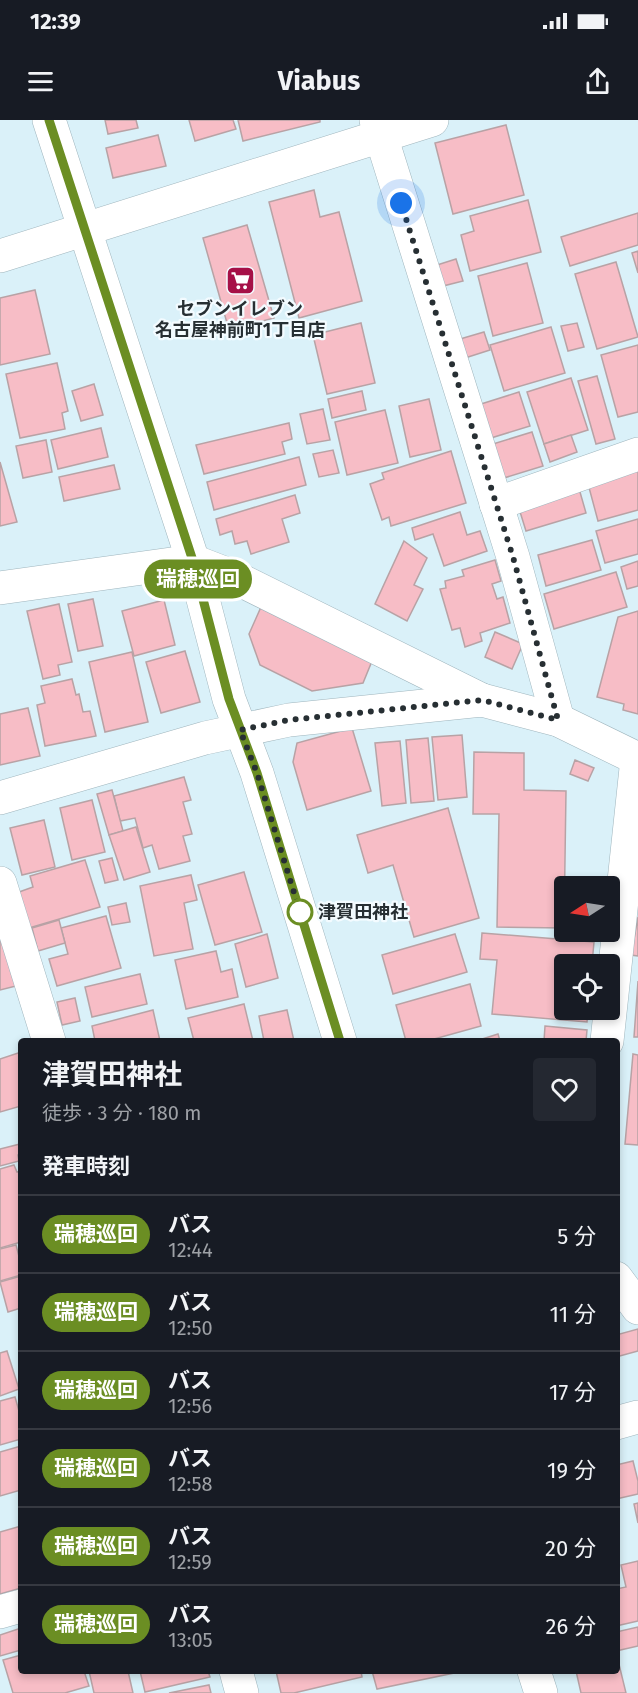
<!DOCTYPE html>
<html lang="ja">
<head>
<meta charset="utf-8">
<style>
  :root { --surface:#171b24; --page:#242831; --text:#f1f3f6; --muted:#9ea1a6; --line:#363941 }
  body { margin:0; font-family:"Fira Sans","Noto Sans JP",sans-serif; background:var(--page); color:var(--text); height:100vh; display:flex; flex-direction:column; font-size:22px; white-space:nowrap }
  * { box-sizing:border-box; margin:0 }
  p { font-size:20px; color:var(--muted) }
  .icon { flex:none; width:33px; height:33px; fill:none; stroke:currentColor; stroke-width:2; stroke-linecap:round; stroke-linejoin:round }
  .map { position:relative; flex:1; overflow:hidden }
  .side { position:absolute; left:18px; top:918px; width:602px; height:636px; display:flex; flex-direction:column; background:var(--surface); border-radius:6px; box-shadow:0 3px 9px #0003 }
  .side>* { flex:none }
  .badge { padding:0 12px; border-radius:20px; font-size:21px; line-height:39px }
  .needle { width:39px; rotate:258deg }
  .fabs { position:absolute; left:554px; top:756px; display:grid; gap:12px }
  .fabs a { display:grid; place-items:center; width:66px; height:66px; border-radius:6px; background:var(--surface); box-shadow:0 3px 9px #0003; font-size:30px }
  .you { position:absolute; width:30px; height:30px; margin:-15px; border:4px solid #fff; border-radius:50%; background:#1a73e8; box-shadow:0 0 0 9px #1a73e833 }
  .map>.badge { position:absolute; translate:-50% -50%; box-shadow:0 0 0 3px #fff }
  h2 { padding:0 24px; font-size:22px; line-height:54px }
  .round { display:grid; place-items:center; flex:none; width:63px; height:63px; border-radius:6px; background:var(--page) }
  .summary { display:flex; align-items:center; justify-content:space-between; height:102px; padding:0 24px }
  h1 { font-size:28px; font-weight:700; line-height:45px }
  ul { padding:0; list-style:none }
  li { display:flex; align-items:center; gap:18px; height:78px; padding:0 24px; border-top:2px solid var(--line) }
  li div { flex:1 }
  li b { display:block; font-size:22px }
  li em { font-style:normal }
  li .badge { min-width:66px; font-weight:700; text-align:center }
  .status { display:flex; justify-content:space-between; align-items:center; height:42px; padding:0 30px; background:var(--surface); direction:ltr }
  .status svg { height:16px; fill:currentColor }
  header { display:flex; justify-content:space-between; align-items:center; height:78px; padding:0 24px; background:var(--surface); font-size:27px; font-weight:700 }
  .map>svg:first-child { display:block }
</style>
</head>
<body>
<div class="status"><b>12:39</b><svg viewBox="0 0 49 12"><path d="M0 12V9h3v3zM5 12V6h3v6zM10 12V3h3v9zM15 12V0h3v12zM26 1h20v11H26zM47 4h2v5h-2z"/></svg></div>
<header><svg class="icon" aria-label="menu" viewBox="0 0 24 24"><path d="M4 6h16M4 12h16M4 18h16"/></svg>Viabus<svg class="icon" aria-label="share" viewBox="0 0 24 24"><path d="M12 15V3M7 8l5-5 5 5M5 13v7h14v-7"/></svg></header>
<div class="map">
<svg width="638" height="1573" viewBox="0 0 638 1573">
  <rect width="100%" height="100%" fill="#daf1f9"/>
  <g fill="#f7bdc6" stroke="#b8a2a5" stroke-width="1.5">
    <path d="M105,0H136L138,8L108,14Z"/>
    <path d="M189,0H233L236,9L195,21Z"/>
    <path d="M238,0H320V2L243,21Z"/>
    <path d="M506,5L524,75L453,94L435,23Z"/>
    <path d="M158,15L166,46L113,58L106,28Z"/>
    <path d="M314,70L320,97L339,92L362,181L299,198L269,82Z"/>
    <path d="M528,80L541,132L470,151L461,115L474,111L470,96Z"/>
    <path d="M638,93V125L570,146L561,117Z"/>
    <path d="M247,105L274,198L229,210L203,118Z"/>
    <path d="M638,131V153L632,133Z"/>
    <path d="M456,139L463,161L443,166L437,145Z"/>
    <path d="M616,142L638,217L597,229L575,154Z"/>
    <path d="M527,143L543,203L493,216L478,156Z"/>
    <path d="M35,170L50,234L0,245V178Z"/>
    <path d="M361,203L375,263L327,274L313,215Z"/>
    <path d="M577,203L584,227L568,231L561,206Z"/>
    <path d="M551,207L565,253L504,271L490,225Z"/>
    <path d="M484,212L490,230L465,238L460,219Z"/>
    <path d="M638,225V292L618,297L601,235Z"/>
    <path d="M57,243L68,291L62,293L65,309L20,318L6,254Z"/>
    <path d="M597,256L615,319L596,324L578,261Z"/>
    <path d="M571,258L588,310L544,324L527,272Z"/>
    <path d="M94,264L103,295L81,301L72,271Z"/>
    <path d="M362,271L366,290L332,298L328,279Z"/>
    <path d="M519,272L530,306L491,318L481,284Z"/>
    <path d="M429,279L441,330L410,337L399,286Z"/>
    <path d="M323,289L330,320L307,324L300,294Z"/>
    <path d="M385,290L398,343L347,355L335,302Z"/>
    <path d="M289,303L292,319L282,322L285,334L204,354L196,325Z"/>
    <path d="M101,308L108,337L58,349L51,320Z"/>
    <path d="M532,312L543,346L504,358L493,324Z"/>
    <path d="M571,315L577,332L550,342L544,324Z"/>
    <path d="M46,320L52,352L23,358L16,326Z"/>
    <path d="M333,330L339,353L319,357L313,334Z"/>
    <path d="M451,331L466,383L391,406L389,397L382,400L370,364L384,359L382,353Z"/>
    <path d="M299,337L306,365L214,390L207,362Z"/>
    <path d="M0,342L17,402L0,406Z"/>
    <path d="M114,345L120,369L64,381L59,357Z"/>
    <path d="M638,346V390L598,401L587,360Z"/>
    <path d="M578,365L586,393L526,411L517,382Z"/>
    <path d="M295,375L300,393L282,399L289,422L251,434L247,421L235,424L232,411L220,415L216,399Z"/>
    <path d="M460,392L467,415L480,411L487,431L444,446L433,414L415,420L412,408Z"/>
    <path d="M638,399V434L605,443L596,411Z"/>
    <path d="M592,420L601,450L546,466L538,435Z"/>
    <path d="M404,421L427,438L414,465L423,469L407,501L375,484Z"/>
    <path d="M495,440L501,461L492,464L497,479L503,477L510,503L480,513L482,521L465,527L460,508L452,510L440,469L446,468L445,461L464,456L462,450Z"/>
    <path d="M638,441V466L627,469L621,447Z"/>
    <path d="M616,452L627,487L554,509L544,474Z"/>
    <path d="M93,479L103,526L78,531L68,484Z"/>
    <path d="M164,480L175,525L134,536L122,491Z"/>
    <path d="M59,484L72,542L58,545L60,555L43,559L27,491Z"/>
    <path d="M261,487L372,541L363,563L312,571L260,545L249,514Z"/>
    <path d="M638,491V594L623,590L624,584L597,577L618,497Z"/>
    <path d="M495,512L523,524L512,549L485,537Z"/>
    <path d="M185,531L200,582L161,593L146,542Z"/>
    <path d="M132,532L148,602L105,612L89,542Z"/>
    <path d="M72,559L76,575L79,574L83,592L90,591L96,616L45,626L37,585L45,583L41,566Z"/>
    <path d="M28,588L40,636L0,645V594Z"/>
    <path d="M352,608L371,671L307,690L293,642L297,623Z"/>
    <path d="M462,615L467,677L438,680L432,617Z"/>
    <path d="M428,618L434,681L411,683L406,620Z"/>
    <path d="M400,621L406,683L382,686L375,623Z"/>
    <path d="M474,632L524,633V670L566,671L564,808L497,807L499,694H473Z"/>
    <path d="M575,640L594,648L588,661L570,654Z"/>
    <path d="M184,657L191,680L183,682L192,714L183,716L190,741L159,749L152,725L143,728L135,698L120,701L114,676Z"/>
    <path d="M112,670L123,711L109,715L97,674Z"/>
    <path d="M92,680L105,732L72,740L60,688Z"/>
    <path d="M448,688L479,798L414,817L393,745L368,753L357,715Z"/>
    <path d="M44,700L55,747L22,755L10,708Z"/>
    <path d="M136,707L150,752L124,760L109,715Z"/>
    <path d="M112,738L118,760L105,763L99,741Z"/>
    <path d="M85,740L100,787L29,808L19,772L33,767L30,756Z"/>
    <path d="M244,752L262,812L215,825L198,765Z"/>
    <path d="M191,755L197,780L184,783L193,829L154,836L140,766Z"/>
    <path d="M126,783L130,802L112,805L108,787Z"/>
    <path d="M106,796L121,848L57,866L49,839L68,834L61,808Z"/>
    <path d="M638,797V836L631,835Z"/>
    <path d="M59,800L65,823L38,831L32,808Z"/>
    <path d="M0,813L16,866L0,870Z"/>
    <path d="M482,813L594,822L592,844H564V890H588L587,902L492,894L497,840L480,839Z"/>
    <path d="M267,814L278,858L246,867L235,824Z"/>
    <path d="M455,814L467,852L393,874L382,835Z"/>
    <path d="M216,831L221,852L232,849L238,877L186,889L175,840Z"/>
    <path d="M140,854L147,884L92,897L85,867Z"/>
    <path d="M638,861V917H634Z"/>
    <path d="M470,864L481,906L427,921H406L396,885Z"/>
    <path d="M75,878L80,901L62,905L57,882Z"/>
    <path d="M244,884L253,921H194L188,898Z"/>
    <path d="M153,890L160,921H95L92,906Z"/>
    <path d="M287,890L294,921H264L259,896Z"/>
    <path d="M545,906L587,910L586,921H544Z"/>
    <path d="M498,914L500,921H476Z"/>
    <path d="M21,932V986L0,992V939Z"/>
    <path d="M633,934L638,935V1025L625,1024Z"/>
    <path d="M20,1024L21,1034L18,1035L19,1041L0,1046V1029Z"/>
    <path d="M14,1045L17,1052L21,1051V1122L0,1128V1049Z"/>
    <path d="M16,1125L21,1144V1155L0,1161V1129Z"/>
    <path d="M21,1156V1188L8,1192L0,1162Z"/>
    <path d="M638,1209V1231L616,1237V1215Z"/>
    <path d="M7,1231L19,1269L0,1276V1233Z"/>
    <path d="M15,1277L21,1298V1319L0,1325V1281Z"/>
    <path d="M21,1326V1370L0,1376V1332Z"/>
    <path d="M633,1341L638,1361V1374L616,1379V1345Z"/>
    <path d="M638,1383V1403L634,1384Z"/>
    <path d="M21,1406V1468L0,1474V1412Z"/>
    <path d="M638,1441V1501L616,1506V1469L626,1467L621,1445Z"/>
    <path d="M638,1507V1526L616,1531V1512Z"/>
    <path d="M21,1508V1530L0,1536V1515Z"/>
    <path d="M616,1532L626,1573H581L576,1551H616Z"/>
    <path d="M21,1535V1551H84L89,1566L65,1573H13L3,1540Z"/>
    <path d="M89,1551H128L133,1573H94Z"/>
    <path d="M140,1551H208L210,1557L145,1572Z"/>
    <path d="M276,1551H361L362,1557L294,1573H281Z"/>
    <path d="M372,1551H464L377,1569Z"/>
    <path d="M209,1565L211,1573H169Z"/>
  </g>
  <g fill="none" stroke-linecap="round" stroke-linejoin="round">
    <defs>
      <g id="minor">
        <path d="M49,0L193,441L229,579L257,653L340,921"/>
        <path d="M376,0L513,437L558,600"/>
        <path d="M0,136L432,0"/>
        <path d="M496,384L638,334"/>
        <path d="M0,468L193,441L232,456L482,580"/>
        <path d="M0,678L205,618L289,600L482,580L558,600L638,639"/>
        <path d="M0,763L49,921"/>
        <path d="M607,921L637,639"/>
        <path d="M616,1158L638,1188"/>
        <path d="M616,1303L638,1297"/>
        <path d="M0,1492L21,1486"/>
        <path d="M236,1551L242,1573"/>
        <path d="M534,1551L541,1573"/>
      </g>
    </defs>
    <use href="#minor" stroke="#9fb5bd" stroke-width="34"/>
    <use href="#minor" stroke="#fff" stroke-width="33"/>
  </g>
  <g fill="none" stroke-linecap="round" stroke-linejoin="round">
    <defs>
      <path id="line" d="M49,0L193,441L229,579L257,653L340,921"/>
    </defs>
    <use href="#line" stroke="#fff" stroke-width="14"/>
    <use href="#line" stroke="#6b8e23" stroke-width="9"/>
    <path stroke="#272f33" stroke-width="6" stroke-dasharray="0 10.8" d="M300,792L257,653L240,610L289,600L482,580L558,600L513,437L401,83"/>
  </g>
  <defs>
    <symbol id="supermarket-square" viewBox="-11 -11 22 22"><rect x="-9" y="-9" width="18" height="18" rx="4" fill="#a61047" stroke="#f3fbff"/><path d="M-6-5.5h2.5l.6 2H6L4.5 2H-2.5L-4.4-4H-6ZM-1.5 3.2a1.3 1.3 0 1 0 .1 0ZM3 3.2a1.3 1.3 0 1 0 .1 0Z" fill="#fff"/></symbol>
  </defs>
  <g fill-rule="evenodd">
    <use href="#supermarket-square" x="224" y="144" width="33" height="33"/>
  </g>
  <circle fill="#fff" stroke="#6b8e23" stroke-width="3" cx="300" cy="792" r="12"/>
  <g text-anchor="middle" stroke-width="4.5" stroke-linejoin="round" paint-order="stroke">
    <g font-size="18" font-weight="bold" fill="#272f33" stroke="#f3fbff">
      <text x="240" y="195">セブンイレブン<tspan x="240" dy="21">名古屋神前町1丁目店</tspan></text>
    </g>
    <g font-size="18" font-weight="bold" fill="#272f33" stroke="#f3fbff" text-anchor="start">
      <text x="318" y="798">津賀田神社</text>
    </g>
  </g>
</svg>
<div class="fabs">
<a><svg class="needle" viewBox="-14 -14 28 28"><path d="M0-13l5 13h-10z" fill="#e53935"/><path d="M0 13l5-13h-10z" fill="#9ea1a6"/></svg></a>
<a><svg class="icon" aria-label="locate" viewBox="0 0 24 24"><circle cx="12" cy="12" r="6"/><path d="M12 2v4M12 18v4M2 12h4M18 12h4"/></svg></a>
</div>
<div class="you" style="left:401px;top:83px"></div>
<b class="badge" style="left:198px;top:459px;background:#6b8e23;color:#fff">瑞穂巡回</b>
<section class="side">
<div class="summary"><div><h1>津賀田神社</h1><p>徒歩 · 3 分 · 180 m</p></div><a class="round"><svg class="icon" aria-label="heart" viewBox="0 0 24 24"><path d="M12 20l-8-8c-3-5 5-10 8-4 3-6 11-1 8 4z"/></svg></a></div>
<h2>発車時刻</h2>
<ul>
<li><span class="badge" style="background:#6b8e23;color:#fff">瑞穂巡回</span><div><b>バス</b><p>12:44</p></div><em>5 分</em></li>
<li><span class="badge" style="background:#6b8e23;color:#fff">瑞穂巡回</span><div><b>バス</b><p>12:50</p></div><em>11 分</em></li>
<li><span class="badge" style="background:#6b8e23;color:#fff">瑞穂巡回</span><div><b>バス</b><p>12:56</p></div><em>17 分</em></li>
<li><span class="badge" style="background:#6b8e23;color:#fff">瑞穂巡回</span><div><b>バス</b><p>12:58</p></div><em>19 分</em></li>
<li><span class="badge" style="background:#6b8e23;color:#fff">瑞穂巡回</span><div><b>バス</b><p>12:59</p></div><em>20 分</em></li>
<li><span class="badge" style="background:#6b8e23;color:#fff">瑞穂巡回</span><div><b>バス</b><p>13:05</p></div><em>26 分</em></li>
</ul>
</section>
</div>
</body>
</html>
